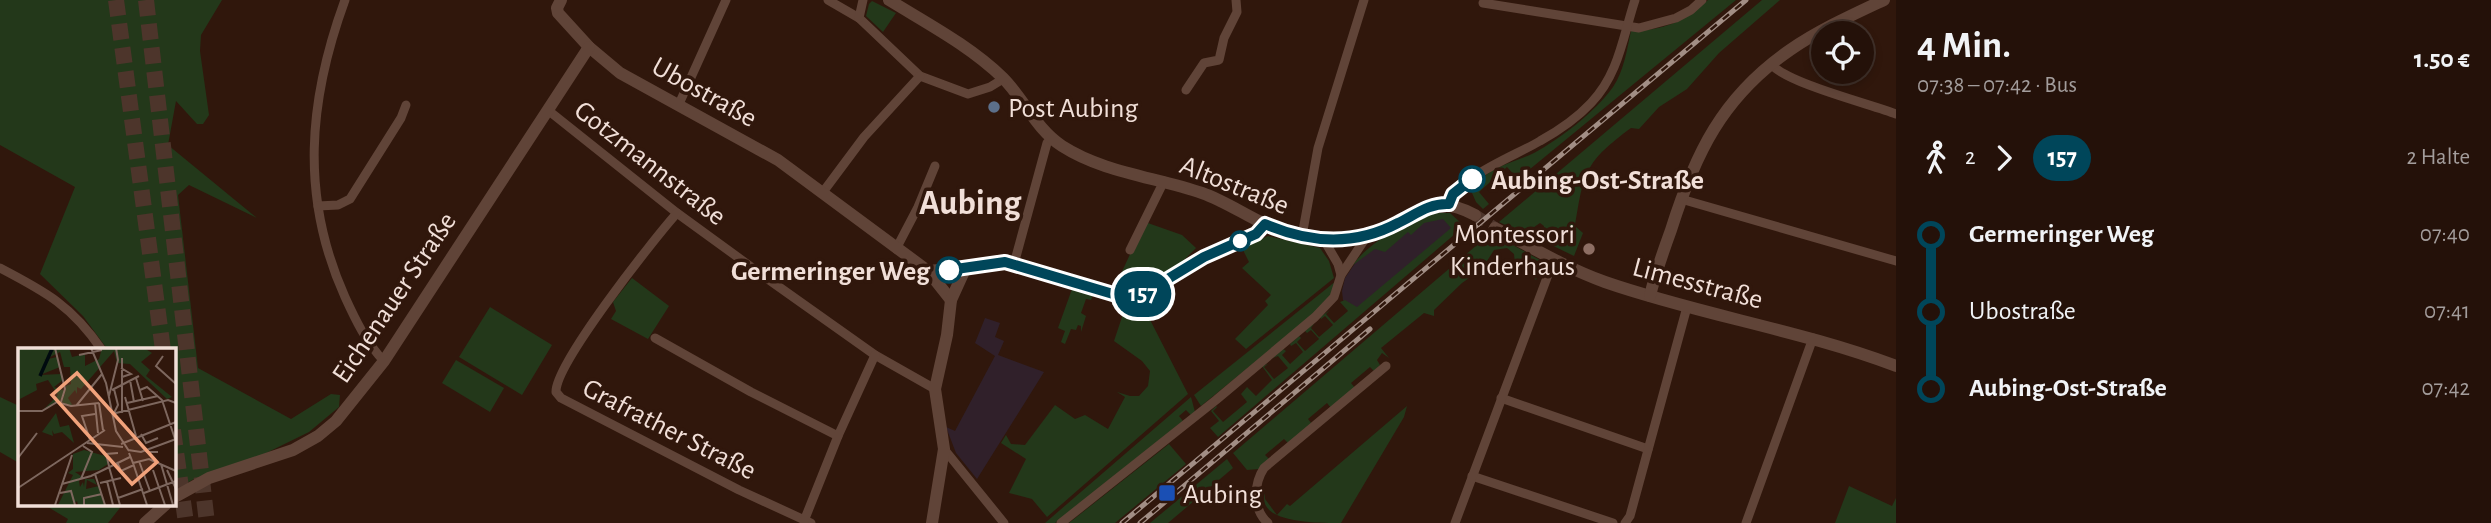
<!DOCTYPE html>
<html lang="de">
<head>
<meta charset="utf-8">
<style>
  :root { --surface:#241109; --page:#2c1a12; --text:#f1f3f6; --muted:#a39d9c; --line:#41312a }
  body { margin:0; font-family:"Alegreya Sans",sans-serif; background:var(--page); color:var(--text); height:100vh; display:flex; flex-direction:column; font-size:26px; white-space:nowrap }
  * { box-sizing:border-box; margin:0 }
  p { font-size:23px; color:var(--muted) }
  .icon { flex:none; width:38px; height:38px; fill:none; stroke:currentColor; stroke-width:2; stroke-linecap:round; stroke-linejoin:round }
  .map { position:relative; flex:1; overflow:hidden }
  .details { display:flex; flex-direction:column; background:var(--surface); width:595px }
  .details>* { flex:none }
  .badge { padding:0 14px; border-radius:23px; font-size:24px; line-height:46px }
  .fabs { position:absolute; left:1811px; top:21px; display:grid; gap:14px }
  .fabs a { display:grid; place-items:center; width:63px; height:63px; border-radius:50%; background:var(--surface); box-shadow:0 4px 10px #0003,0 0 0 2px var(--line); font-size:35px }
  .map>.badge { position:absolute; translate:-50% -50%; box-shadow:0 0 0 4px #fff }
  .legs { display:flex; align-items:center; gap:10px; height:77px; padding:0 21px; font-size:23px }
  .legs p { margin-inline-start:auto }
  .summary { display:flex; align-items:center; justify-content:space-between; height:119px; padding:0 21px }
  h1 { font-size:38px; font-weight:700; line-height:52px }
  ul { padding:0 21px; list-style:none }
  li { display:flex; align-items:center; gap:24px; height:77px; font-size:26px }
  li i { display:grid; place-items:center; width:10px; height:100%; margin:0 9px; background:currentColor }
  li i::after { content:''; width:18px; height:18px; margin:-9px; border:5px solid; border-radius:50%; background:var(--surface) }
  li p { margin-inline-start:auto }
  li:first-child i { background:linear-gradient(#0000 50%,currentColor 0) }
  li:last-child i { background:linear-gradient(currentColor 50%,#0000 0) }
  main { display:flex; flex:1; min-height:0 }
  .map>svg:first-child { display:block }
</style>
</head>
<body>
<main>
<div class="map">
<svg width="1896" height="523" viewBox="0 0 1896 523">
  <rect width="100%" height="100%" fill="#30170c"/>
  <g fill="#30202a">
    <path d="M1427,215L1461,223L1354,313L1343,300L1342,291L1345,278L1358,259Z"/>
    <path d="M985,318L1000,323L995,337L1004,341L998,355L1044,372L977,479L956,453L946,427L955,431L995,356L975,343Z"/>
  </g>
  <g fill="#23381a">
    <path d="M0,0H222L201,35L200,51L209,115L203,124H197L176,101L168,145L257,218L189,185L178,195L198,368L291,419L331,394L340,395L339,407L309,432L256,458L194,479L180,487L173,482V350H108L83,316L40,274L75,187L0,145Z"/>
    <path d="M1708,0H1736L1518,179L1507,167L1479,192L1489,204L1483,209L1476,202L1472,193C1481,168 1514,163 1534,153C1560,139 1595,112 1613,87C1624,71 1627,49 1631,31C1666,30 1682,22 1708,0Z"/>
    <path d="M1762,0H1780L1719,53L1687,89L1659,107L1639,129L1631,128C1585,162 1584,171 1575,226L1583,233L1574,256L1541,240L1544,226L1540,223L1524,234L1499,222Z"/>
    <path d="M872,1L896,13L883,32L866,16L869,4Z"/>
    <path d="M1450,213L1461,223L1462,228L1218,437L1210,428L1219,421L1211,411L1216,406L1217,407L1213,411L1223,422L1247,402L1241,394L1247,387L1256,396L1272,380L1262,366L1268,364L1264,367L1274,379L1288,368L1278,356L1273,358L1283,349L1286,351L1282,355L1290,364L1303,352L1296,343L1291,346L1290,344L1299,336L1301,338L1297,342L1305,351L1319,339L1311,330L1307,333L1305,331L1315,322L1311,328L1319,337L1333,325L1325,316L1321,319L1320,317L1330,310L1326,314L1334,323L1348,311L1340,302L1345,300L1357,307L1451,228L1443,219L1424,223L1411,235L1408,232L1385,252L1375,249L1353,265C1365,246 1406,221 1427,214C1434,212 1443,213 1450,213Z"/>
    <path d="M1145,222L1182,235L1196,248L1178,266L1143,288L1119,278Z"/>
    <path d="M1491,233L1540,260L1542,267L1536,280L1533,277L1534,267L1531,265L1526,269L1515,264L1514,254L1507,248L1494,250L1482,269L1462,283L1434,310V316L1424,313L1381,348L1389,358L1382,353L1377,360L1380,365L1374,371L1370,367L1351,383L1355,388L1331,408L1327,403L1308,419L1312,424L1288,443L1284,439L1265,455L1269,459L1259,469L1247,470L1233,453Z"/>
    <path d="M1268,236L1320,248L1329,261L1334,278L1246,349L1235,339L1268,305L1265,301L1271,295L1242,268L1249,262L1242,248Z"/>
    <path d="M632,278L669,306L648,339L611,319L616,311L613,302Z"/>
    <path d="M1336,281L1332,293L1318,311L1201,406L1194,395Z"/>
    <path d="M1072,289L1093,295L1091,300L1086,299L1081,313L1086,316L1081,332V326L1078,325L1076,330L1071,329L1065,344L1061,342L1065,331L1058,328Z"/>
    <path d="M1126,305L1145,310L1188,394L1047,517L1032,499L1009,493L1026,459L1001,443L1006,435L1011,444L1025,445L1055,405L1075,419L1085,415L1108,429L1125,397L1117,392L1130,396H1139L1148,386L1150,371L1142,361L1114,341Z"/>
    <path d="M490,307L552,345L522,395L459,357Z"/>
    <path d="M456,360L504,388L490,412L442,383Z"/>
    <path d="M0,397L19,406V463L0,452Z"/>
    <path d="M1191,397L1195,412L1191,415L1186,410L1179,416L1183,421L1055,523H1045Z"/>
    <path d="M1407,406L1404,417L1341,523C1316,523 1256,523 1265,493V499L1277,515L1287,504L1290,506Z"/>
    <path d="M1169,444L1186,464L1115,523H1069Z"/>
    <path d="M1227,459L1233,468L1168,523H1150Z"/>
    <path d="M1849,486L1892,506L1896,498V523H1835Z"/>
    <path d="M50,504H123L108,523H66L68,519L48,507Z"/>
  </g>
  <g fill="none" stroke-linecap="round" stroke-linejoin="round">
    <path stroke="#4d352b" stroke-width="12" stroke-dasharray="12 6" stroke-linecap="butt" d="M1475,215L1495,228"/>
    <g stroke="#4d352b" stroke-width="16" stroke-dasharray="16 8" stroke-linecap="butt">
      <path d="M116,0L163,350"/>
      <path d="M146,0L207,523"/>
      <path d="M173,430L186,523"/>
    </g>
    <g stroke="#604438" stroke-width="9">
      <path d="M345,0C308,101 300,197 345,297C355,319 367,344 384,361"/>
      <path d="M828,0L859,18L920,76L968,94L990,87L1003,79"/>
      <path d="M1483,3L1639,28L1676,18L1691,10L1702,0"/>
      <path d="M859,18L863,0"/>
      <path d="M1771,64C1786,83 1870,104 1896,114"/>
      <path d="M1186,90L1204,63L1219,60L1224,38L1237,12L1236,0"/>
      <path d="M679,104L726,0"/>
      <path d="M549,111L677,213L765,277L875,355L935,389"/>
      <path d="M823,192L864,137L920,76"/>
      <path d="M1681,199L1896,261"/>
      <path d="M1449,204C1461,175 1513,157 1540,141C1558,131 1577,118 1591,103C1619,74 1623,36 1635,0"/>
      <path d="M318,206L338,205L350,199L401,118L406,105"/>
      <path d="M677,213C653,240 555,364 556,392L561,398L739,490L811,523"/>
      <path d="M1302,236L1318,148L1364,0"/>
      <path d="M1324,240L1338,264L1341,275"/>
      <path d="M896,249L918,207L935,166"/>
      <path d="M1130,250L1164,181"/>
      <path d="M1014,264L1047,143L1052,138"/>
      <path d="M0,268C46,292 72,306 102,350"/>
      <path d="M655,338L751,392L838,436"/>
      <path d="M1501,398L1648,449"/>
      <path d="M944,449L1004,523"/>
      <path d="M1472,476L1613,523"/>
      <path d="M804,521L838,436L875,355"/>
      <path d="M1061,523L1216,400L1315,317L1334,297L1341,275L1367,236"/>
      <path d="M1268,523C1253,510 1253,485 1264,468L1386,366"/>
      <path d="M1455,523L1554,259"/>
      <path d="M1625,523L1630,516L1687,307"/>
      <path d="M1746,523L1813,338"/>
    </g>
    <g stroke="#604438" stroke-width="12">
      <path d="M561,0L557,8L558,13L589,47L620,73L778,160L928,271C950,270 992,260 1010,263C1054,271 1097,300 1143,294L1204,257L1256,234L1265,224"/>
      <path d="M889,0C928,24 970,46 1003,78C1024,99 1036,129 1062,146C1104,173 1156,177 1202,193C1233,204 1258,225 1289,233C1315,240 1342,243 1368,236C1413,224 1426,188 1475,215"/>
      <path d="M1495,228C1531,247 1566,268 1605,282C1700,315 1801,330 1896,366"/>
      <path d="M928,271L951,300"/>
      <path d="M1650,296C1655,274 1663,252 1671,230C1695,154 1722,97 1790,50C1819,30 1852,15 1884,0"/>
      <path d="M173,498L209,478L293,450L318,436L336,421L384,361L589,47"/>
      <path d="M145,523L166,504"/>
      <path d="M932,523L944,449L935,389L947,335L951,300L966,267"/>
    </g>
    <defs>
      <g id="rail">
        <path d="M1122,523L1746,0"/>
        <path d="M1140,523L1370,329"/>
      </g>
    </defs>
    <use href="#rail" stroke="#a28e85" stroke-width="5"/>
    <use href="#rail" stroke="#30170c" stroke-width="2.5" stroke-dasharray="8" stroke-linecap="butt"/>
  </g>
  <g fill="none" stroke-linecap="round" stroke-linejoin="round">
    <defs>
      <path id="line-1" d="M949,270L1005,262L1113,294L1134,295L1143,294L1204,257L1256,234L1265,224C1309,243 1355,246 1398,223C1415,215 1429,203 1449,204L1453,194L1472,179"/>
    </defs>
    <use href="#line-1" stroke="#fff" stroke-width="16"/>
    <use href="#line-1" stroke="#00465a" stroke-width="10"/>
  </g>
  <circle fill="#5c6f8a" stroke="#30170c" stroke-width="2.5" cx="994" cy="107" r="7"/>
  <g fill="#fff" stroke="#00465a" stroke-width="3.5">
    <circle cx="1472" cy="179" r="12"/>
    <circle cx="1240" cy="241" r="9"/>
    <circle cx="949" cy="270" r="12"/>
  </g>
  <circle fill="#8d6e63" stroke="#30170c" stroke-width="2.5" cx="1589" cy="249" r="7"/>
  <rect fill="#1a4fb4" stroke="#30170c" stroke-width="2.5" x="1158" y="484" width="18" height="18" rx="3.5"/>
  <g text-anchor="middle" stroke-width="7" stroke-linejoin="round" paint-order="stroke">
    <g font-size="28" fill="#f1dfd8" stroke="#30170c">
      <text transform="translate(705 91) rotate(29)" y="10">Ubostraße</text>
      <text transform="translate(651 162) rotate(38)" y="10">Gotzmannstraße</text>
      <text transform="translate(1235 184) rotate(22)" y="10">Altostraße</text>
      <text transform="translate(1698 282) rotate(15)" y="10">Limesstraße</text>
      <text transform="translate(393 297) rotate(-56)" y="10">Eichenauer Straße</text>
      <text transform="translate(670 428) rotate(27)" y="10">Grafrather Straße</text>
    </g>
    <g font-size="28" fill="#f1dfd8" stroke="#30170c" text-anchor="start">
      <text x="1008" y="117">Post Aubing</text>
      <text x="1575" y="243" text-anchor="end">Montessori<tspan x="1575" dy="32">Kinderhaus</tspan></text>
      <text x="1183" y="503">Aubing</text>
    </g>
    <g font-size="28" font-weight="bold" fill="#f1dfd8" stroke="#30170c" text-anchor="start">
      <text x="1491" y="189">Aubing-Ost-Straße</text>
      <text x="930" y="280" text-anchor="end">Germeringer Weg</text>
    </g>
    <g font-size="35" font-weight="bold" fill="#f1dfd8" stroke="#30170c">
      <text x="970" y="214">Aubing</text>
    </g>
  </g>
  <g transform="translate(18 348)">
    <rect width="158" height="158" fill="#30170c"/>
    <path d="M0,0H51L54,9L67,6V18L81,11L84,0H126L134,5L123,14L132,22L128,28L154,49L149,51L112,16L99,15L96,3L63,41L59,39V46L57,42L50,50L55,58L50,57L44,54L47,45L48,38L53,36L52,19H46L42,4L26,12L39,9L42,19L22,27L43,26L45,32L36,39L47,43L41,54L25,62L40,47L30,32L18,36L19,42L0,52ZM38,65L42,79L51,77L56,95L44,84L36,86L34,82L35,88L24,84ZM66,102L87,108L90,116L81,122L57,124L63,128L61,133L62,139L65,134L66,139L67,131H76L79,137L69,132L68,141L81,138L86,157H60L59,153L54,157H40L55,127L50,125L55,121V106Z" fill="#23381a"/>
    <path fill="none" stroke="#000a0f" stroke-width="3.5" d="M22,28L34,1"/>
    <path fill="none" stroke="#7d675e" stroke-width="2" d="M37,0L47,41L43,54M73,0L88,35L98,83L111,103M61,7L84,2M145,8L138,18L158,36M103,20L113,26L104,29M118,30L125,53M112,32L116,54M96,41L100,57L96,65M94,42L121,28M122,42L129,39L144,52L157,91M91,48L100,12L98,0M107,49L118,88M77,55L80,85M81,55L85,82M109,55L140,48M58,58L84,26M0,63H24L39,54L53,58L81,55M104,65V10M94,66L150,52L158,55M123,86L128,95L140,90M72,92L64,68L77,66M69,95L105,99M121,95L129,104H140M103,96L158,74M110,102L123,104L158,91M111,105L115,115L131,111L158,123M0,110L19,85M121,113L132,143M99,114L103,123L116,117M115,115L129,157M143,116L155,157M91,118L88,106L100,105M91,119L102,157M135,122L147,157M149,122L158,141M77,126L87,157M63,131L74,104L65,98M89,133L95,157M82,135L103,130M44,136L73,128L112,109M0,140L87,82M42,145L53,143L57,157M126,145L158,133M100,150L125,141M37,157L54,107M66,157V150L84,146"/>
    <path fill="#f1a27b" fill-opacity="0.15" stroke="#f1a27b" stroke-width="3.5" d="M59,25L139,114L114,136L34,47Z"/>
    <rect width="158" height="158" fill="none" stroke="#f1dfd8" stroke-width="3.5"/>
  </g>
</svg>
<div class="fabs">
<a><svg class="icon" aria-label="locate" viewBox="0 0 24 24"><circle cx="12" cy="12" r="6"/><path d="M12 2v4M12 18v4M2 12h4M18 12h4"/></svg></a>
</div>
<b class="badge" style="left:1143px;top:294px;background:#00465a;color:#fff">157</b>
</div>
<section class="details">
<div class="summary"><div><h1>4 Min.</h1><p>07:38 – 07:42 · Bus</p></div><b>1.50 €</b></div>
<div class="legs"><svg class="icon" aria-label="walk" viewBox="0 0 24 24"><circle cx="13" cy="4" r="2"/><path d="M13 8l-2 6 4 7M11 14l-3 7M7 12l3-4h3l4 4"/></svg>2<svg class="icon" aria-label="forward" viewBox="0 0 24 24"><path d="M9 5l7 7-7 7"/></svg><b class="badge" style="background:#00465a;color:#fff">157</b><p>2 Halte</p></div>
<ul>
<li><i style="color:#00465a"></i><b>Germeringer Weg</b><p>07:40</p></li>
<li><i style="color:#00465a"></i><span>Ubostraße</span><p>07:41</p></li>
<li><i style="color:#00465a"></i><b>Aubing-Ost-Straße</b><p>07:42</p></li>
</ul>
</section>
</main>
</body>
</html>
